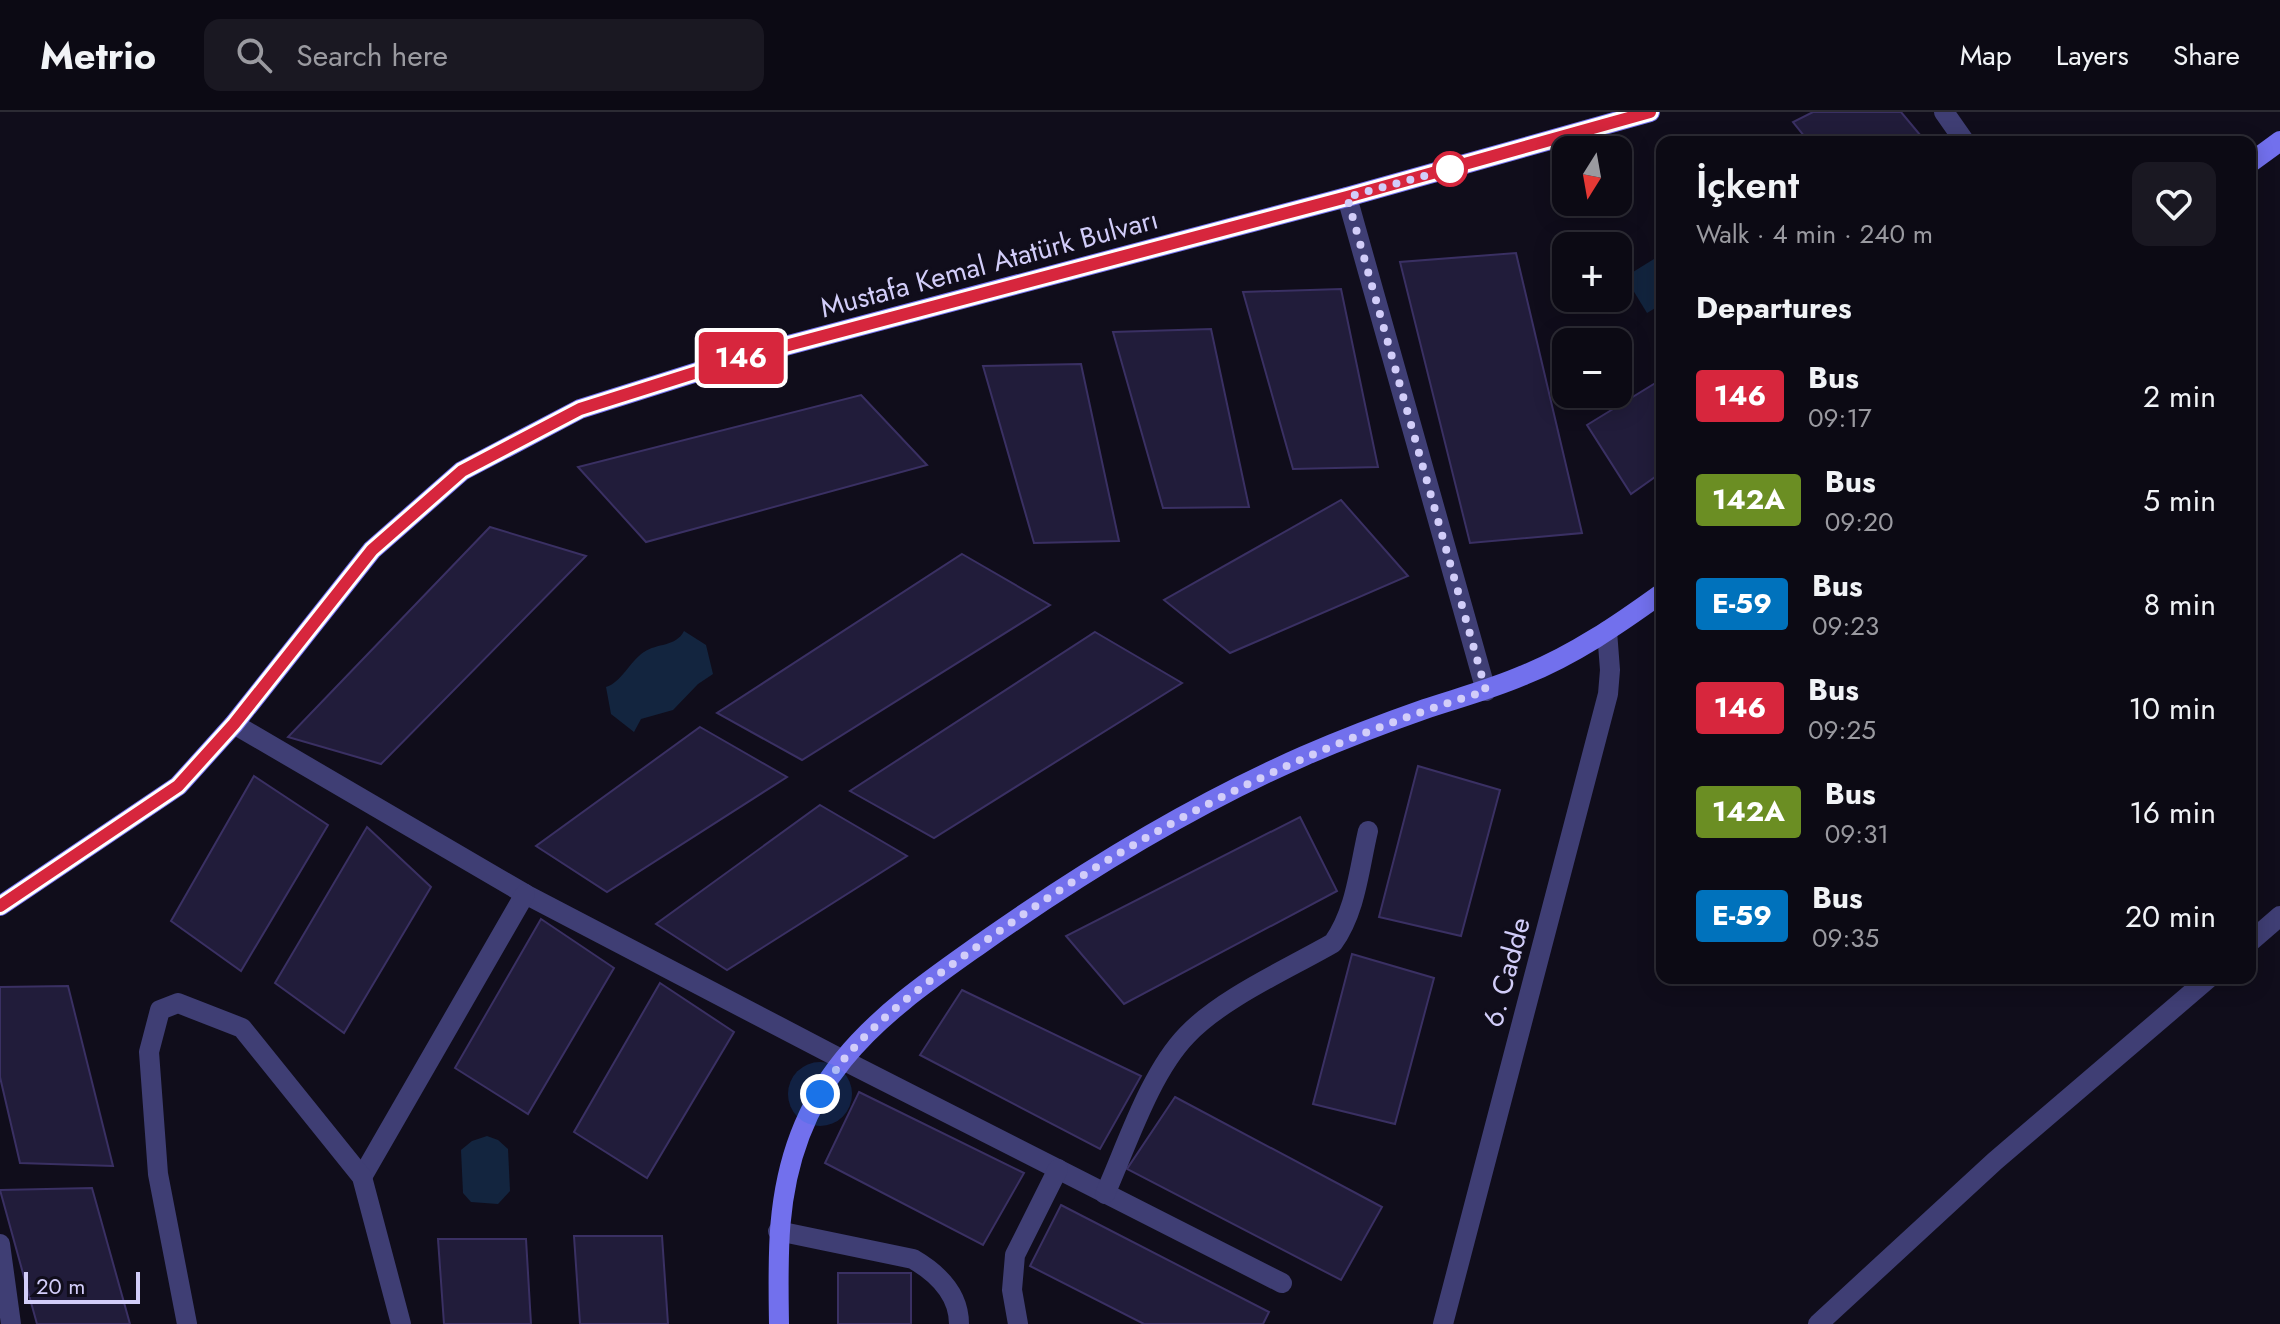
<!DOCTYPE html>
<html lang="en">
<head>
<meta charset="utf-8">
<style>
  :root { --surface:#0c0a14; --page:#1a1822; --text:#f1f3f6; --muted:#9a9aa0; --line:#2c2b34 }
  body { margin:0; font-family:Jost,sans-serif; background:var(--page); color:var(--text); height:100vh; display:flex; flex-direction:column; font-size:30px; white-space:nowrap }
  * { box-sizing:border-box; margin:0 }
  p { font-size:26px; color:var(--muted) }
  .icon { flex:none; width:44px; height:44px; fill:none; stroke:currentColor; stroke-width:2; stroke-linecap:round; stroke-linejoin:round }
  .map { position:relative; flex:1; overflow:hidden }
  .panel { position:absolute; left:1656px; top:24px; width:600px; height:848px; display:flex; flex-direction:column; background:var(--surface); border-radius:16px; box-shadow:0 4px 20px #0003,0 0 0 2px var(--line) }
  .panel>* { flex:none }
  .badge { padding:0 16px; border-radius:6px; font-size:28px; line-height:52px }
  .needle { width:52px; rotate:191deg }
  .tools { position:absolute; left:1552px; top:24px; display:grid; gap:16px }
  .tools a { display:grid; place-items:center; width:80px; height:80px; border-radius:16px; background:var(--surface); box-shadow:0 4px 20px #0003,0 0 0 2px var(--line); font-size:40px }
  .scale { position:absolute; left:24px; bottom:20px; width:116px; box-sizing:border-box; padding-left:8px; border:4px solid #d2cdf9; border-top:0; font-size:22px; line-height:28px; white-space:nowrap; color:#d2cdf9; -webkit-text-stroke:6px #100d1b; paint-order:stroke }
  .you { position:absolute; width:40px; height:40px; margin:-20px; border:6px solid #fff; border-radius:50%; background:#1a73e8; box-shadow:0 0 0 12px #1a73e833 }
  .map>.badge { position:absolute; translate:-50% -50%; box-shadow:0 0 0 4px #fff }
  h2 { padding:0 40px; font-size:30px; line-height:72px }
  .round { display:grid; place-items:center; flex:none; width:84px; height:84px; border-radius:16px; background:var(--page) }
  .headline { display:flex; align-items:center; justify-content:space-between; height:136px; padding:0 40px }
  h1 { font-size:38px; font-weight:600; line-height:60px }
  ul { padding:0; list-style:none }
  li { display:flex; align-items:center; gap:24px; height:104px; padding:0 40px }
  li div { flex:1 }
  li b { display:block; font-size:30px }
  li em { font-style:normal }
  li .badge { min-width:88px; font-weight:700; text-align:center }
  header { display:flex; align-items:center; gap:48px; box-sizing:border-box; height:112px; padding:0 40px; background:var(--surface); border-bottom:2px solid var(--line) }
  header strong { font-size:38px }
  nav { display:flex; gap:44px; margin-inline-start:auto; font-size:28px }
  .search { width:560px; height:72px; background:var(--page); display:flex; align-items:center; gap:20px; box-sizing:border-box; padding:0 28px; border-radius:16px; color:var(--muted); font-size:30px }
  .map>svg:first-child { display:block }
</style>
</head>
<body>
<header>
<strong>Metrio</strong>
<div class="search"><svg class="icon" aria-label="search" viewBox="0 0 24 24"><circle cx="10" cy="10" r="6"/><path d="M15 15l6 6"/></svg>Search here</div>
<nav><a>Map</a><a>Layers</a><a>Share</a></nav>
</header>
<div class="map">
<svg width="2280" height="1212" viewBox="0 0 2280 1212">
  <rect width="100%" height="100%" fill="#100d1b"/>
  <g fill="#13253f">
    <path d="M1662,142V192L1647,201L1625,165Z"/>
    <path d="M684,519L706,533L713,562L698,572L673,598L641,607L634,620L611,602L606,575C621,571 630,549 644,540C657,531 676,535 684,519Z"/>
    <path d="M487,1024L498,1028L508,1037L510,1079L498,1092L471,1090L463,1081L461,1038L472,1029Z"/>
  </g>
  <g fill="#211c3a" stroke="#3a3063" stroke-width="2">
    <path d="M1813,0H1901L1926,30H1809L1793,10Z"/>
    <path d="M1516,141L1582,421L1470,431L1400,150Z"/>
    <path d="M1341,177L1378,355L1293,357L1243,180Z"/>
    <path d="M1211,217L1249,395L1163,396L1113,220Z"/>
    <path d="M1081,252L1119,429L1034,431L983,254Z"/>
    <path d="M1662,267V360L1631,382L1587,313Z"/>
    <path d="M861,283L927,353L646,430L578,355Z"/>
    <path d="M1341,388L1408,464L1230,541L1164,488Z"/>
    <path d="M490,415L586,444L381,652L288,625Z"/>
    <path d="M962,442L1050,493L802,648L717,601Z"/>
    <path d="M1095,520L1182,571L934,726L850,679Z"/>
    <path d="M700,615L787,665L607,780L536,734Z"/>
    <path d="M1418,654L1500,678L1461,824L1379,805Z"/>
    <path d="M254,664L328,713L241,859L171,809Z"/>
    <path d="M820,693L907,744L727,858L656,812Z"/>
    <path d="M1300,705L1337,779L1124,892L1066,824Z"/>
    <path d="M367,715L431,775L344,921L275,871Z"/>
    <path d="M541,807L614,856L528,1002L455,956Z"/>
    <path d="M1352,842L1434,866L1395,1012L1313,992Z"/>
    <path d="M660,871L734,920L647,1066L574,1020Z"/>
    <path d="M68,874L113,1054L20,1051L0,965V875Z"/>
    <path d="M962,878L1141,964L1100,1037L920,943Z"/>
    <path d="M859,980L1024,1061L983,1133L825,1051Z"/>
    <path d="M1175,985L1382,1095L1341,1168L1127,1057Z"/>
    <path d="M92,1076L130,1212H37L0,1078Z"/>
    <path d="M1061,1093L1269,1200L1263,1212H1144L1030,1154Z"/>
    <path d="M574,1124H662L668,1212H580Z"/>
    <path d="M438,1127H526L531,1212H444Z"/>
    <rect x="838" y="1161" width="73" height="51"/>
  </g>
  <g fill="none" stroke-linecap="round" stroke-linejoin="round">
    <g stroke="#3f3e74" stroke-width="20">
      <path d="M843,948L1282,1171"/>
      <path d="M1105,1082C1127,1033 1150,961 1187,923C1222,886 1288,857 1333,831C1356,799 1359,757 1368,719"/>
      <path d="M778,1119L913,1147C937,1161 959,1182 959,1212"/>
      <path d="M1018,1212L1012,1178L1015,1143L1058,1057"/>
    </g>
    <g stroke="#3f3e74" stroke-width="20">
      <path d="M1944,0L1965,30"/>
      <path d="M1347,85L1486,579"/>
      <path d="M234,612L525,782L843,948"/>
      <path d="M2250,830L2280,804"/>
      <path d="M362,1065L525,782"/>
      <path d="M0,1132L11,1212"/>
      <path d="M187,1212L158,1062L149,940L160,898L178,891L242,916L362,1065L401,1212"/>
      <path d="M1443,1212L1608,582L1610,558L1607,519"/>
      <path d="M1818,1212L1995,1049L2209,866"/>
    </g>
    <g stroke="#7270ed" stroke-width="20">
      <path d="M2250,51L2280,29"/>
      <path d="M0,794L178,674L234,612L372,438L462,359L580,297L751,243L1347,85L1650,0"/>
      <path d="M779,1212C778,1146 776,1086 800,1023C810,997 825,970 843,948C880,902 931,867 979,833C1081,761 1190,694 1304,644C1343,627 1385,611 1425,597C1458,586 1492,577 1524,563C1574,543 1619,512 1662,481"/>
    </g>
  </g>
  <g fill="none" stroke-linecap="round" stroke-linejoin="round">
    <defs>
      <path id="line" d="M0,794L178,674L234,612L372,438L462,359L580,297L751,243L1347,85L1650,0"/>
    </defs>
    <use href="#line" stroke="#fff" stroke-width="18"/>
    <use href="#line" stroke="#d7263d" stroke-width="12"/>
    <path stroke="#d2cdf9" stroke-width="8" stroke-dasharray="0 14.4" d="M820,982C828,971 835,958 844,947C888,896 944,858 998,820C1148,714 1311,632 1486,579L1347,85L1450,57"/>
  </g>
  <circle fill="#fff" stroke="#d7263d" stroke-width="4" cx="1450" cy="57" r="16"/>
  <g text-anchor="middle" stroke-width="6" stroke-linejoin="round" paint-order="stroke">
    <g font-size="28" fill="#d2cdf9" stroke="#100d1b">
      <text transform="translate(989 151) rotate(-15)" y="10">Mustafa Kemal Atatürk Bulvarı</text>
      <text transform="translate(1506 860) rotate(-75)" y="10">6. Cadde</text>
    </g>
  </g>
</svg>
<div class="tools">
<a><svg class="needle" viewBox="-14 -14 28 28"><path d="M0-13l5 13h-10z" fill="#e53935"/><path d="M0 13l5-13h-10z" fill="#9a9aa0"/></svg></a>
<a>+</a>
<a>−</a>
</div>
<div class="scale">20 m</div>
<div class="you" style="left:820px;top:982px"></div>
<b class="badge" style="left:741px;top:246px;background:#d7263d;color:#fff">146</b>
<section class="panel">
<div class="headline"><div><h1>İçkent</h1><p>Walk · 4 min · 240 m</p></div><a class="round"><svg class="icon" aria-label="heart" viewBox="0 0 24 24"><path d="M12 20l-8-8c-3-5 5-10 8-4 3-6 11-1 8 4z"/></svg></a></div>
<h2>Departures</h2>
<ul>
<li><span class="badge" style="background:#d7263d;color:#fff">146</span><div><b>Bus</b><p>09:17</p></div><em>2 min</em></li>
<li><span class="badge" style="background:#6b8e23;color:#fff">142A</span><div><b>Bus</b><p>09:20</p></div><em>5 min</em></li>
<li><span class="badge" style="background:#0072bc;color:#fff">E-59</span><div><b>Bus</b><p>09:23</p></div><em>8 min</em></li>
<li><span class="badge" style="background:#d7263d;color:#fff">146</span><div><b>Bus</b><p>09:25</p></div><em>10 min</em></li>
<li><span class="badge" style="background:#6b8e23;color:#fff">142A</span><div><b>Bus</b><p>09:31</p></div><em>16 min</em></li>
<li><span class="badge" style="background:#0072bc;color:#fff">E-59</span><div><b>Bus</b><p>09:35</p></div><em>20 min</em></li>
</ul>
</section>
</div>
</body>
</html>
